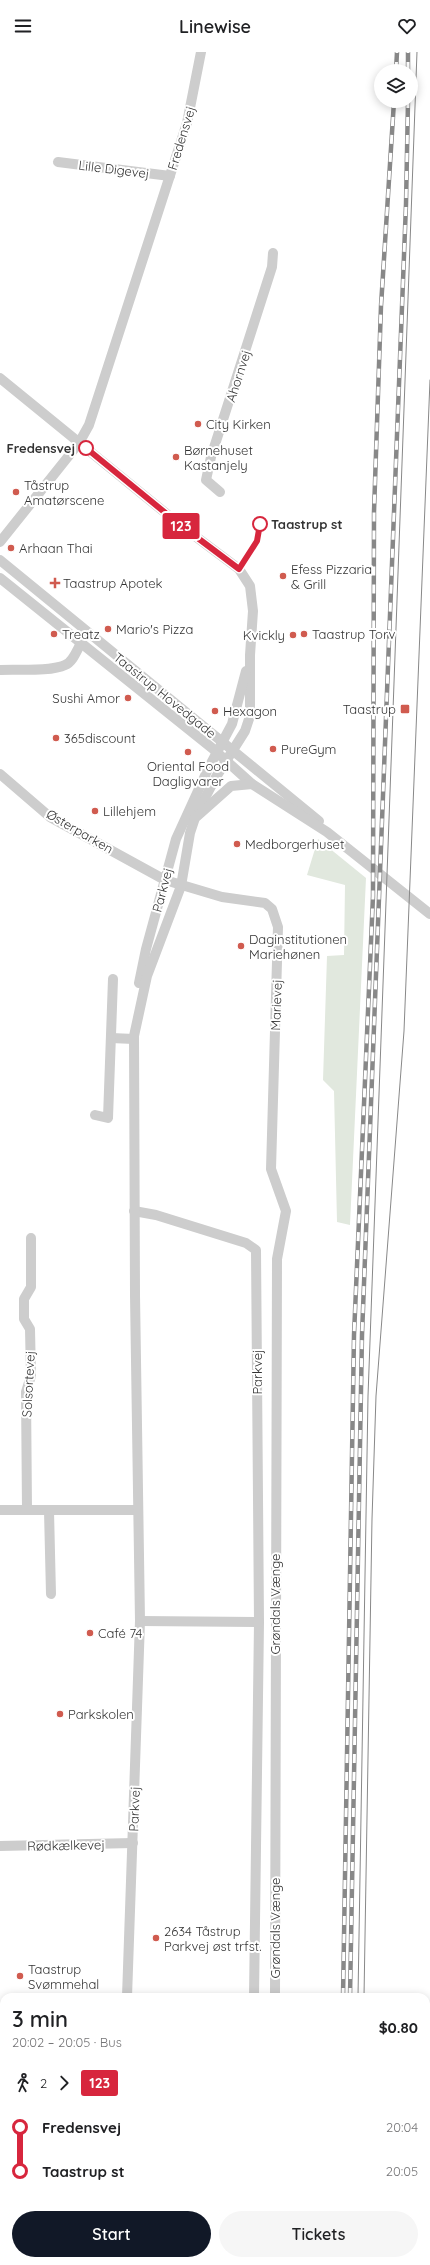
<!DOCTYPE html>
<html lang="en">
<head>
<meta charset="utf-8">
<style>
  :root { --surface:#fff; --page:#f6f6f6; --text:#202124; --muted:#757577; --accent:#111827 }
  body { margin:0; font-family:Quicksand,sans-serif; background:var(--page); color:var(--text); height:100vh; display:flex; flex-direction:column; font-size:15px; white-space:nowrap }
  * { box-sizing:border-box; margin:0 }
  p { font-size:13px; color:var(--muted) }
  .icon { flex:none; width:22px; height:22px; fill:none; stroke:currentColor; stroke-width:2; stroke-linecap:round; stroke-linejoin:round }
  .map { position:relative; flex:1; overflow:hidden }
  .drawer { position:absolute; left:0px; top:1941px; width:430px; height:272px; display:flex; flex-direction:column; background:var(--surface); border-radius:12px 12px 0 0; box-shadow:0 2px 10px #0003 }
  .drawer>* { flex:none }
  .badge { padding:0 8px; border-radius:3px; font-size:14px; line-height:26px }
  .tools { position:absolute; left:374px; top:12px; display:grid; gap:8px }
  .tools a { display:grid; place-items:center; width:44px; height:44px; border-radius:50%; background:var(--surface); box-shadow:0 2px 10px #0003; font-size:20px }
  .map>.badge { position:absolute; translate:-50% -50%; box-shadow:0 0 0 2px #fff }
  .legs { display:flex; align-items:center; gap:6px; height:44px; padding:0 12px; font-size:13px }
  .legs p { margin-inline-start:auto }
  .headline { display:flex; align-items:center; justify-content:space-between; height:68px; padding:0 12px }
  h1 { font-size:22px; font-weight:600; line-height:30px }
  .action { display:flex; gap:8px; margin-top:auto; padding:8px 12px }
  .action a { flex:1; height:46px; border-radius:24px; background:var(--accent); color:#fff; font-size:16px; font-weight:600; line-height:46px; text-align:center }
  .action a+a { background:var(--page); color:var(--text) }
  ul { padding:0 12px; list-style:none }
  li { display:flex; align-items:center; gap:14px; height:44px; font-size:15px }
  li i { display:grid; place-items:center; width:6px; height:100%; margin:0 5px; background:currentColor }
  li i::after { content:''; width:10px; height:10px; margin:-5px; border:3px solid; border-radius:50%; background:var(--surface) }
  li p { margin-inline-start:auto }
  li:first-child i { background:linear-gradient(#0000 50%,currentColor 0) }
  li:last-child i { background:linear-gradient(currentColor 50%,#0000 0) }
  header { display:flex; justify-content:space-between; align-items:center; height:52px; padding:0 12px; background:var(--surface); font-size:18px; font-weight:600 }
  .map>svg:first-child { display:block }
</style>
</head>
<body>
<header><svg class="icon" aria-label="menu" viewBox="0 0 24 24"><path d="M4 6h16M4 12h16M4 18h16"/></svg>Linewise<svg class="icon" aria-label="heart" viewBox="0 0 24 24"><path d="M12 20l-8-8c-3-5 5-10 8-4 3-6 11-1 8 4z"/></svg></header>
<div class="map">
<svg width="430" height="2213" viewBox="0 0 430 2213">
  <rect width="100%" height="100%" fill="#fff"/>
  <g fill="#e1e8de">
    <path d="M318,787L366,826L350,1173L337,1170L334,1039L323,1028L327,904L344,903L345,833L307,823Z"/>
    <path d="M0,2028H4V2209H47V2213H0Z"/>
  </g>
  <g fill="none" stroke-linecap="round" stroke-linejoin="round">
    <g stroke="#cdcdcd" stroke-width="10">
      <path d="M58,110L170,124"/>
      <path d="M0,326L179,472L239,517L250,534L253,559L250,603V664L245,679L216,725L196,763"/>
      <path d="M220,440L206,428L211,405L272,215L273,201"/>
      <path d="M0,490L79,391L89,373L187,71L201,0"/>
      <path d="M0,508L319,769"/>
      <path d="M0,526L212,696L252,732L327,780L430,862"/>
      <path d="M0,618C17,617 51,620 65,613C73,610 77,598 81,591"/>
      <path d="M0,722L50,765L165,828L222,845L265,851L272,857L278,875L271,1117L286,1159L277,1207L275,1945"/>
      <path d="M139,931L146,897L176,787L208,717L232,672L246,619"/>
      <path d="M111,986L134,987"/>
      <path d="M95,1063L108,1066L113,927"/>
      <path d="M134,1159L156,1163L246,1191L256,1198L259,1570L254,1945"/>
      <path d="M0,1458H138"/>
      <path d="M27,1458L26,1340L31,1324L30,1277L24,1267V1247L31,1235V1186"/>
      <path d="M49,1459L51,1542"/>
      <path d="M140,1569L259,1570"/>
      <path d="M0,1794L133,1791"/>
      <path d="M127,1945L140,1569L135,1243L134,984L147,924L181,834L190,781L195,766L231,734L252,732"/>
      <path d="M426,2109L430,2111"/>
      <path d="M426,2202H430"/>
      <path d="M118,2213V2209"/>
    </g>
    <g stroke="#888" stroke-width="1">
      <path d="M358,1945L368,1344L417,0"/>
      <path d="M364,1945L372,1467L376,1344L404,979L430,328"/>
      <path d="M353,2213V2209"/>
      <path d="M360,2213V2209"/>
    </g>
    <defs>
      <g id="rail">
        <path d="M396,19L397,0"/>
        <path d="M408,19V0"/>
        <path d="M343,1945L354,1283L373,844L374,460L381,254L394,49"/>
        <path d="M350,1945L362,1283L406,152L408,49"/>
        <path d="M339,2213V2209"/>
        <path d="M345,2213V2209"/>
      </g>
    </defs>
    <use href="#rail" stroke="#888" stroke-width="4.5"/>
    <use href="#rail" stroke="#fff" stroke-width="3" stroke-dasharray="9" stroke-linecap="butt"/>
  </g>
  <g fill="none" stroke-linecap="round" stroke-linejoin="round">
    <defs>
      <path id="line-1" d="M86,396L179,472L239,517L257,489L260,472"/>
    </defs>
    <use href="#line-1" stroke="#fff" stroke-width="9"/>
    <use href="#line-1" stroke="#d7263d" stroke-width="6"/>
  </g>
  <g fill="#d05b4f" stroke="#fff" stroke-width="1.5">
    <circle cx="198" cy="372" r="4"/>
    <circle cx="176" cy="405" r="4"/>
    <circle cx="16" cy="440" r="4"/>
    <circle cx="11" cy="496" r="4"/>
    <circle cx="283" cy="524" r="4"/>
    <path d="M53 525h4v4h4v4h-4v4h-4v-4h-4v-4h4z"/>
    <circle cx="108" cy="577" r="4"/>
    <circle cx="54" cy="582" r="4"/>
    <circle cx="304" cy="582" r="4"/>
    <circle cx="293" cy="583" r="4"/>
    <circle cx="128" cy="646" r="4"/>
    <rect x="400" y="652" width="10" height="10" rx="2"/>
    <circle cx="215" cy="659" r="4"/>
    <circle cx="56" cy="686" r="4"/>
    <circle cx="273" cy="697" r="4"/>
    <circle cx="188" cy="700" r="4"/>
    <circle cx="95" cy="759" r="4"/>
    <circle cx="237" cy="792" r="4"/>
    <circle cx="241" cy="894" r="4"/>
    <circle cx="90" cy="1581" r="4"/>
    <circle cx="60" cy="1662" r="4"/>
    <circle cx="156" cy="1886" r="4"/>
    <circle cx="20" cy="1924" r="4"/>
  </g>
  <g fill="#fff" stroke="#d7263d" stroke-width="2">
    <circle cx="86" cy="396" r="7"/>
    <circle cx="260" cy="472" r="7"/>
  </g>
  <g text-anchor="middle" stroke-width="4" stroke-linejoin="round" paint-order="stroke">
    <g font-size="13" fill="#333" stroke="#fff">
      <text transform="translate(181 86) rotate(-73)" y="5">Fredensvej</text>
      <text transform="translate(114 117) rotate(7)" y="5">Lille Digevej</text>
      <text transform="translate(238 324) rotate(-72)" y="5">Ahornvej</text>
      <text transform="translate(165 643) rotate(39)" y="5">Taastrup Hovedgade</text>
      <text transform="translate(80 779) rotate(30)" y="5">Østerparken</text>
      <text transform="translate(162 838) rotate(-75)" y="5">Parkvej</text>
      <text transform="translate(276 953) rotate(-88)" y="5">Marievej</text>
      <text transform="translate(257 1320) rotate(-90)" y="5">Parkvej</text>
      <text transform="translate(28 1332) rotate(-87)" y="5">Solsortevej</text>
      <text transform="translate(275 1552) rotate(-90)" y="5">Grøndals Vænge</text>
      <text transform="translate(134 1757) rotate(-88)" y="5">Parkvej</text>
      <text transform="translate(66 1793) rotate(-1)" y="5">Rødkælkevej</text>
      <text transform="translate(275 1876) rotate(-90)" y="5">Grøndals Vænge</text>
    </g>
    <g font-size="13" fill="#333" stroke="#fff" text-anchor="start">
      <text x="206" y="377">City Kirken</text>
      <text x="184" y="403">Børnehuset<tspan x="184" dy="15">Kastanjely</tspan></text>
      <text x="24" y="438">Tåstrup<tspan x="24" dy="15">Amatørscene</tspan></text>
      <text x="19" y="501">Arhaan Thai</text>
      <text x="291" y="522">Efess Pizzaria<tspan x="291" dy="15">&amp; Grill</tspan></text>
      <text x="63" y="536">Taastrup Apotek</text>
      <text x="116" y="582">Mario's Pizza</text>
      <text x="62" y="587">Treatz</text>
      <text x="312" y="587">Taastrup Torv</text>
      <text x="285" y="588" text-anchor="end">Kvickly</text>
      <text x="120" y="651" text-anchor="end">Sushi Amor</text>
      <text x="396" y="662" text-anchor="end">Taastrup</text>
      <text x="223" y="664">Hexagon</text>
      <text x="64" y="691">365discount</text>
      <text x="281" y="702">PureGym</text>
      <text x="188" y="719" text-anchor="middle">Oriental Food<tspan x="188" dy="15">Dagligvarer</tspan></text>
      <text x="103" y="764">Lillehjem</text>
      <text x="245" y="797">Medborgerhuset</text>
      <text x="249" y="892">Daginstitutionen<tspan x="249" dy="15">Mariehønen</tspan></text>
      <text x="98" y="1586">Café 74</text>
      <text x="68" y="1667">Parkskolen</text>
      <text x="164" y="1884">2634 Tåstrup<tspan x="164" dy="15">Parkvej øst trfst.</tspan></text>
      <text x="28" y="1922">Taastrup<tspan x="28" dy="15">Svømmehal</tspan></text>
    </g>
    <g font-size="13" font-weight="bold" fill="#333" stroke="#fff" text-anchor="end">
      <text x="75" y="401">Fredensvej</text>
      <text x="271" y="477" text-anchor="start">Taastrup st</text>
    </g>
  </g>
</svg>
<div class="tools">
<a><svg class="icon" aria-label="layers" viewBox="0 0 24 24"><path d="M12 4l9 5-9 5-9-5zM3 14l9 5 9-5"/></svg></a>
</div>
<b class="badge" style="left:181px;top:474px;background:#d7263d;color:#fff">123</b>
<section class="drawer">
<div class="headline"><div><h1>3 min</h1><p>20:02 – 20:05 · Bus</p></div><b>$0.80</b></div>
<div class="legs"><svg class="icon" aria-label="walk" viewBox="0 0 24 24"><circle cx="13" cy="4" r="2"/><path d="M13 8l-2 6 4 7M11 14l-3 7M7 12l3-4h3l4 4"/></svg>2<svg class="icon" aria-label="forward" viewBox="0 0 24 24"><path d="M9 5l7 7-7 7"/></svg><b class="badge" style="background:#d7263d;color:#fff">123</b></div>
<ul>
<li><i style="color:#d7263d"></i><b>Fredensvej</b><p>20:04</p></li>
<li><i style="color:#d7263d"></i><b>Taastrup st</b><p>20:05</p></li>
</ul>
<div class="action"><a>Start</a><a>Tickets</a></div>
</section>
</div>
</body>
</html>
